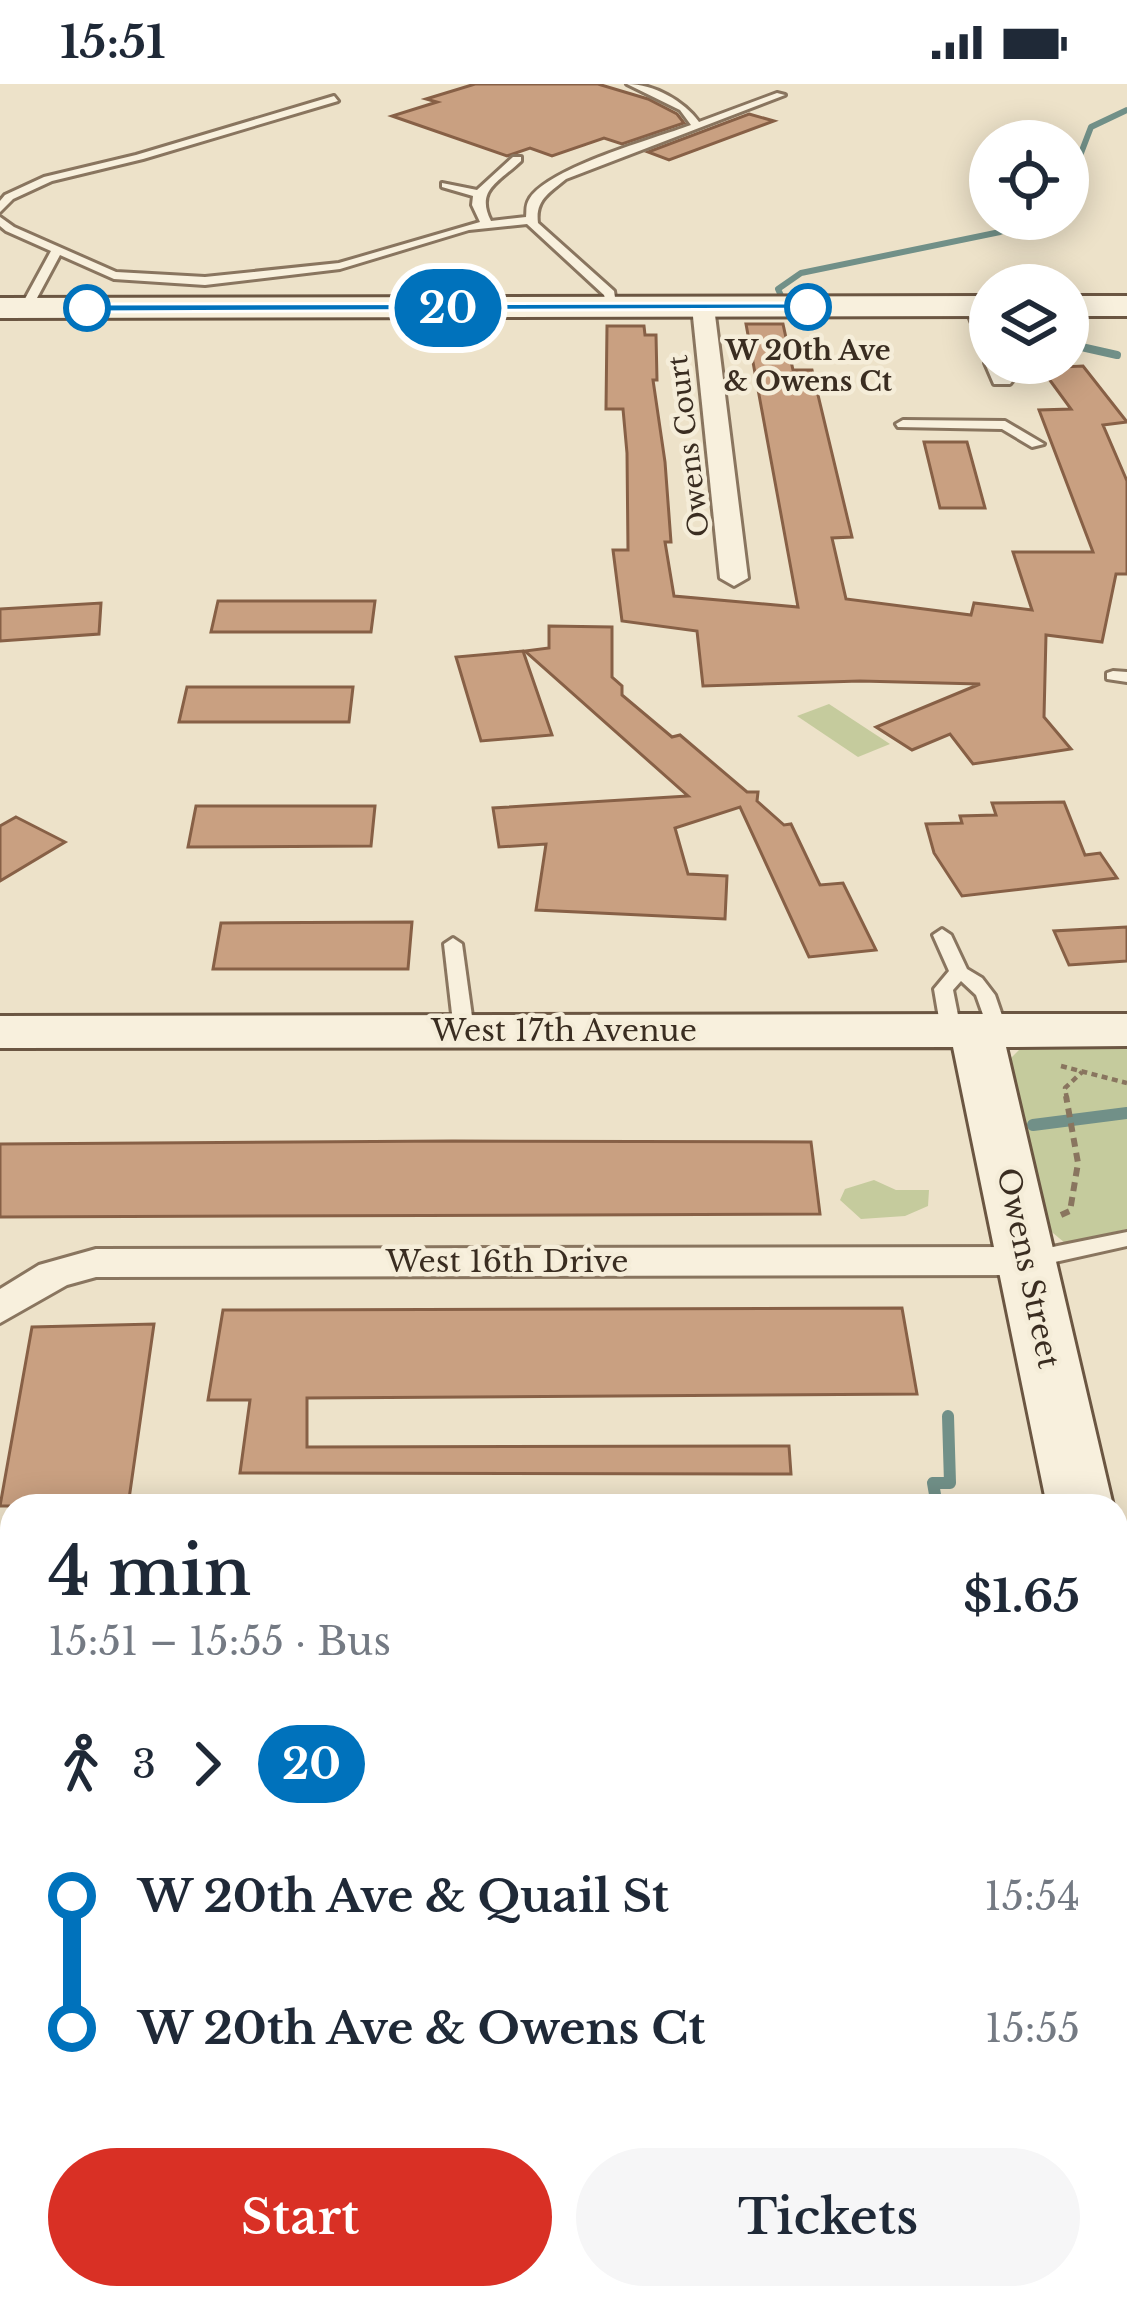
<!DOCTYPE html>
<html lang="en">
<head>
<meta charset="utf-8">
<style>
  :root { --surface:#fff; --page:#f6f6f7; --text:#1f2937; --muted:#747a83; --accent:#d93025 }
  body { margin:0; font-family:"Libre Baskerville",serif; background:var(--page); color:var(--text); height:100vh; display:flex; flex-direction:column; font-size:45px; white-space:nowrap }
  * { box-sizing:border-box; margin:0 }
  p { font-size:39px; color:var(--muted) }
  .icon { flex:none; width:66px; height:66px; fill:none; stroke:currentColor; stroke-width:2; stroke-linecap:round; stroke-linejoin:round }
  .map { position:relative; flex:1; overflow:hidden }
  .panel { position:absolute; left:0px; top:1410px; width:1128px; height:816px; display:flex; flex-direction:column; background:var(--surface); border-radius:36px 36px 0 0; box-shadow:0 6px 30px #0003 }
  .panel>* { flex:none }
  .badge { padding:0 24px; border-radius:39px; font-size:42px; line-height:78px }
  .buttons { position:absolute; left:969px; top:36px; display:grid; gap:24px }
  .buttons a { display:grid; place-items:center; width:120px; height:120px; border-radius:50%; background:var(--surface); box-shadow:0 6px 30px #0003; font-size:60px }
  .map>.badge { position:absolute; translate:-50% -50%; box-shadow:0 0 0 6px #fff }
  .legs { display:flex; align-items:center; gap:18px; height:132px; padding:0 48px; font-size:39px }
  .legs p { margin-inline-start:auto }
  .head { display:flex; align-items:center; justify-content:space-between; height:204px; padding:0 48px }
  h1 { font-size:66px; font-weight:600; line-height:90px }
  .primary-button { display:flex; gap:24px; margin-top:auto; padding:24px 48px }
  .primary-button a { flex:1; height:138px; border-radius:72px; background:var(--accent); color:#fff; font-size:48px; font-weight:600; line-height:138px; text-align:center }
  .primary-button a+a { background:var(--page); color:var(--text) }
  ul { padding:0 48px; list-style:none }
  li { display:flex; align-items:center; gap:42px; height:132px; font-size:45px }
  li i { display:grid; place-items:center; width:18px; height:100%; margin:0 15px; background:currentColor }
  li i::after { content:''; width:30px; height:30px; margin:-15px; border:9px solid; border-radius:50%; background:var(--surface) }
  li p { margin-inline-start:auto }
  li:first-child i { background:linear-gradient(#0000 50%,currentColor 0) }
  li:last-child i { background:linear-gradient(currentColor 50%,#0000 0) }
  .status { display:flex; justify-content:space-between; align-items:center; height:84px; padding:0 60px; background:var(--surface); direction:ltr }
  .status svg { height:33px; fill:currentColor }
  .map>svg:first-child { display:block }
</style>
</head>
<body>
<div class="status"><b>15:51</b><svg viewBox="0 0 49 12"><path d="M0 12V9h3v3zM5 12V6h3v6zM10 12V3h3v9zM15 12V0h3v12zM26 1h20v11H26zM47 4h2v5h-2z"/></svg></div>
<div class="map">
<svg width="1127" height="2226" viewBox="0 0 1127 2226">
  <rect width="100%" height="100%" fill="#ede2c9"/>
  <g fill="#c5cb9d">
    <path d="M829,620L890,660L858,673L797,632Z"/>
    <path d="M1127,961V1145L1065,1159L1047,1144L1008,977L1021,964Z"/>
    <path d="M874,1096L896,1106H929L928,1122L905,1132L861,1135L840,1116L845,1105Z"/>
  </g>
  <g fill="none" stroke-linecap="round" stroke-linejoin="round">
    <g stroke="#719088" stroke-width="6">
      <path d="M1068,103L1091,43L1127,26"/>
      <path d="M783,216L778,205L801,189L1000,148L1033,135"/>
      <path d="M1068,260L1079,263"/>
    </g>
    <path stroke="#719088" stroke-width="8" d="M1068,260L1117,271"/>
    <g stroke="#719088" stroke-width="12">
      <path d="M1033,1041L1127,1029"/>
      <path d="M937,1422L933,1399H950L948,1332"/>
    </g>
  </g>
  <g fill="#c9a081" stroke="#876046" stroke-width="3">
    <path d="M475,0H598L648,15L677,30L684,39L622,60L604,54L552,72L530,64L507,72L392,32L437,18L426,15Z"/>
    <path d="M749,30L774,37L669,76L648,68Z"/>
    <path d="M746,240H783L793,286H812L852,453L832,454L846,515L971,531L974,519L1032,526L1013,468H1093L1039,326L1071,325L1041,284L1083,282L1127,338L1103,341L1127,397V490H1116L1102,558L1046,551L1044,633L1071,665L973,680L950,650L912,666L876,643L980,600L860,597L703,602L697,547L622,537L613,466H628L627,369L623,325H606L607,242H644L645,251H656L657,296H653L665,378L671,458H665L674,512L798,523Z"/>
    <path d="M924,358H967L985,424H940Z"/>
    <path d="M218,517H375L371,548H211Z"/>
    <path d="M101,519L99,550L0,557V525Z"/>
    <path d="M549,542L612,543V593L622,602V611L672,653L680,651L747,708H758L757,717L784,741L791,740L820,801L843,799L876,866L809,873L740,723L675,744L688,790L727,792L725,835L536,826L546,760L499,763L493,724L688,712L525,567L549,564Z"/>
    <path d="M523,567L552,651L481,657L456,573Z"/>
    <path d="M187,603H353L349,638H179Z"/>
    <path d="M1064,718L1085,771L1100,769L1117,794L962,812L934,769L926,740L962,739L960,732L996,731L992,719Z"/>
    <path d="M196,722H375L371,762L188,763Z"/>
    <path d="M16,733L65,758L0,797V742Z"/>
    <path d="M412,838L408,885H213L221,839Z"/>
    <path d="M1127,843V877L1069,881L1054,847Z"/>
    <path d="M453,1057L811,1058L820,1130L0,1133V1060Z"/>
    <path d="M902,1224L917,1310L307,1314V1363L789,1362L791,1390L240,1389L250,1316H208L223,1226Z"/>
    <path d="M154,1240L128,1422H0L32,1243Z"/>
  </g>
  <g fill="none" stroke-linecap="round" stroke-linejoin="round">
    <defs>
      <g id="lane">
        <path d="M627,0C654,0 684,17 699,38L777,9L785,11L566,95C549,109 535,116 538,139L614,207L617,226H609L604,211L527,140L469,146L340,185L205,201L114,195L60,171L30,227L20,224L51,167L6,147L0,142V133L14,143L116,188L205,193L339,179L480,138L472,121L473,112L442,103V99L477,106L513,73H521V77C499,98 475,106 491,137L526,133C527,125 525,122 530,114C551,83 653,55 691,41L680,26Z"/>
        <path d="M334,12L338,17L143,75L52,97L13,115L0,128V117L5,111L44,93L136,71Z"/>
        <path d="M903,336L1005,337L1044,360L1032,363L1002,345L898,343L896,340Z"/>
        <path d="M1113,587L1127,588V598L1107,595V589Z"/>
        <path d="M942,845L951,851L967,885L982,894L995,911L1007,946L1004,950H990L976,911L961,897L953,906L961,946L951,952L941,946L934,905L949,887L933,851Z"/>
        <path d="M453,854L462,860L474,947L464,953L454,947L444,860Z"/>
        <path d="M1127,1148V1162L1028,1184L1017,1176L1028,1168Z"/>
        <path d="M12,1574V1641L9,1647L0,1650V1583L3,1577Z"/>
        <rect x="1116" y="1727" width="11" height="24"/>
      </g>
      <g id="street">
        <path d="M976,215L984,217L990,229V264L979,257L965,222Z"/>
        <path d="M703,216L714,223L748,494L734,502L720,494L692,223Z"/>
        <path d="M989,274L990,279H1009L1014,295L1010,300H994L985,279Z"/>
        <path d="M1026,1163L1040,1167L1046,1177L1040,1187L1026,1191L96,1193L67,1201L0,1239V1205L39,1181L96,1165Z"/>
      </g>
      <g id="secondary">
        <path d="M990,212V232L0,234V214Z"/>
        <rect x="1068" y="212" width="59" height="20"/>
        <path d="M975,930H1127V962L1006,963L1113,1422H1047L953,963L0,964V932Z"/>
        <path d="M1116,1555L1127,1559V1664L1116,1661Z"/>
      </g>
    </defs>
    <use href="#lane" stroke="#89755f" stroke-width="6"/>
    <use href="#street" stroke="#89755f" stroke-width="6"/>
    <use href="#secondary" stroke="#6b5642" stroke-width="6"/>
    <g stroke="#89755f" stroke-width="4.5" stroke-dasharray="6 4.5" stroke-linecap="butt">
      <path d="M1061,982L1127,999"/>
      <path d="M1067,1015L1065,1004L1082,988"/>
    </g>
    <path stroke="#89755f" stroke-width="6" stroke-dasharray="9 6" stroke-linecap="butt" d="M1061,1131L1070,1127L1078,1079L1066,1012"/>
    <use href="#lane" fill="#f8f0dd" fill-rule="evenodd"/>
    <use href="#street" fill="#f8f0dd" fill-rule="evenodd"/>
    <use href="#secondary" fill="#f8f0dd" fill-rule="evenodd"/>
  </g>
  <path fill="#0072bc" stroke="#fff" stroke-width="3" d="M808,219L813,225L87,228L80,224L87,220Z"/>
  <g fill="#fff" stroke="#0072bc" stroke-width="6">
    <circle cx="808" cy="223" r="21"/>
    <circle cx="87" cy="224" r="21"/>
  </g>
  <g text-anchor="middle" stroke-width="9" stroke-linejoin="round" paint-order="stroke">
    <g font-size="27" font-weight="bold" fill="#3a2d21" stroke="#f5edd9">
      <text x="808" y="276">W 20th Ave<tspan x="808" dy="31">&amp; Owens Ct</tspan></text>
    </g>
    <g font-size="27" fill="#3a2d21" stroke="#f5edd9">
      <text transform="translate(689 362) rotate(-97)" y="9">Owens Court</text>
    </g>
    <g font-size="30" fill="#3a2d21" stroke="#f5edd9">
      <text x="564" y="957">West 17th Avenue</text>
      <text x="507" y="1188">West 16th Drive</text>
      <text transform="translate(1028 1184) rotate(78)" y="10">Owens Street</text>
    </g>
  </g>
</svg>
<div class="buttons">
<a><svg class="icon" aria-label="locate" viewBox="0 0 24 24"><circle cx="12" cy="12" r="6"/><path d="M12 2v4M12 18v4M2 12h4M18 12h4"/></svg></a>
<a><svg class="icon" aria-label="layers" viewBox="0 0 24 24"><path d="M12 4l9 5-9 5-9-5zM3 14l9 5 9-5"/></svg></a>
</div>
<b class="badge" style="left:448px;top:224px;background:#0072bc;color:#fff">20</b>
<section class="panel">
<div class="head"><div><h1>4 min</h1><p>15:51 – 15:55 · Bus</p></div><b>$1.65</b></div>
<div class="legs"><svg class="icon" aria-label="walk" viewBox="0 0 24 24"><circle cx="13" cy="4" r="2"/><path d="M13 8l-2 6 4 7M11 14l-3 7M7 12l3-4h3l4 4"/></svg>3<svg class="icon" aria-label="forward" viewBox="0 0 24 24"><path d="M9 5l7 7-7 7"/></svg><b class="badge" style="background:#0072bc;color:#fff">20</b></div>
<ul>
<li><i style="color:#0072bc"></i><b>W 20th Ave &amp; Quail St</b><p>15:54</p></li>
<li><i style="color:#0072bc"></i><b>W 20th Ave &amp; Owens Ct</b><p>15:55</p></li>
</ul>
<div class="primary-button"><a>Start</a><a>Tickets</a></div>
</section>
</div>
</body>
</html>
